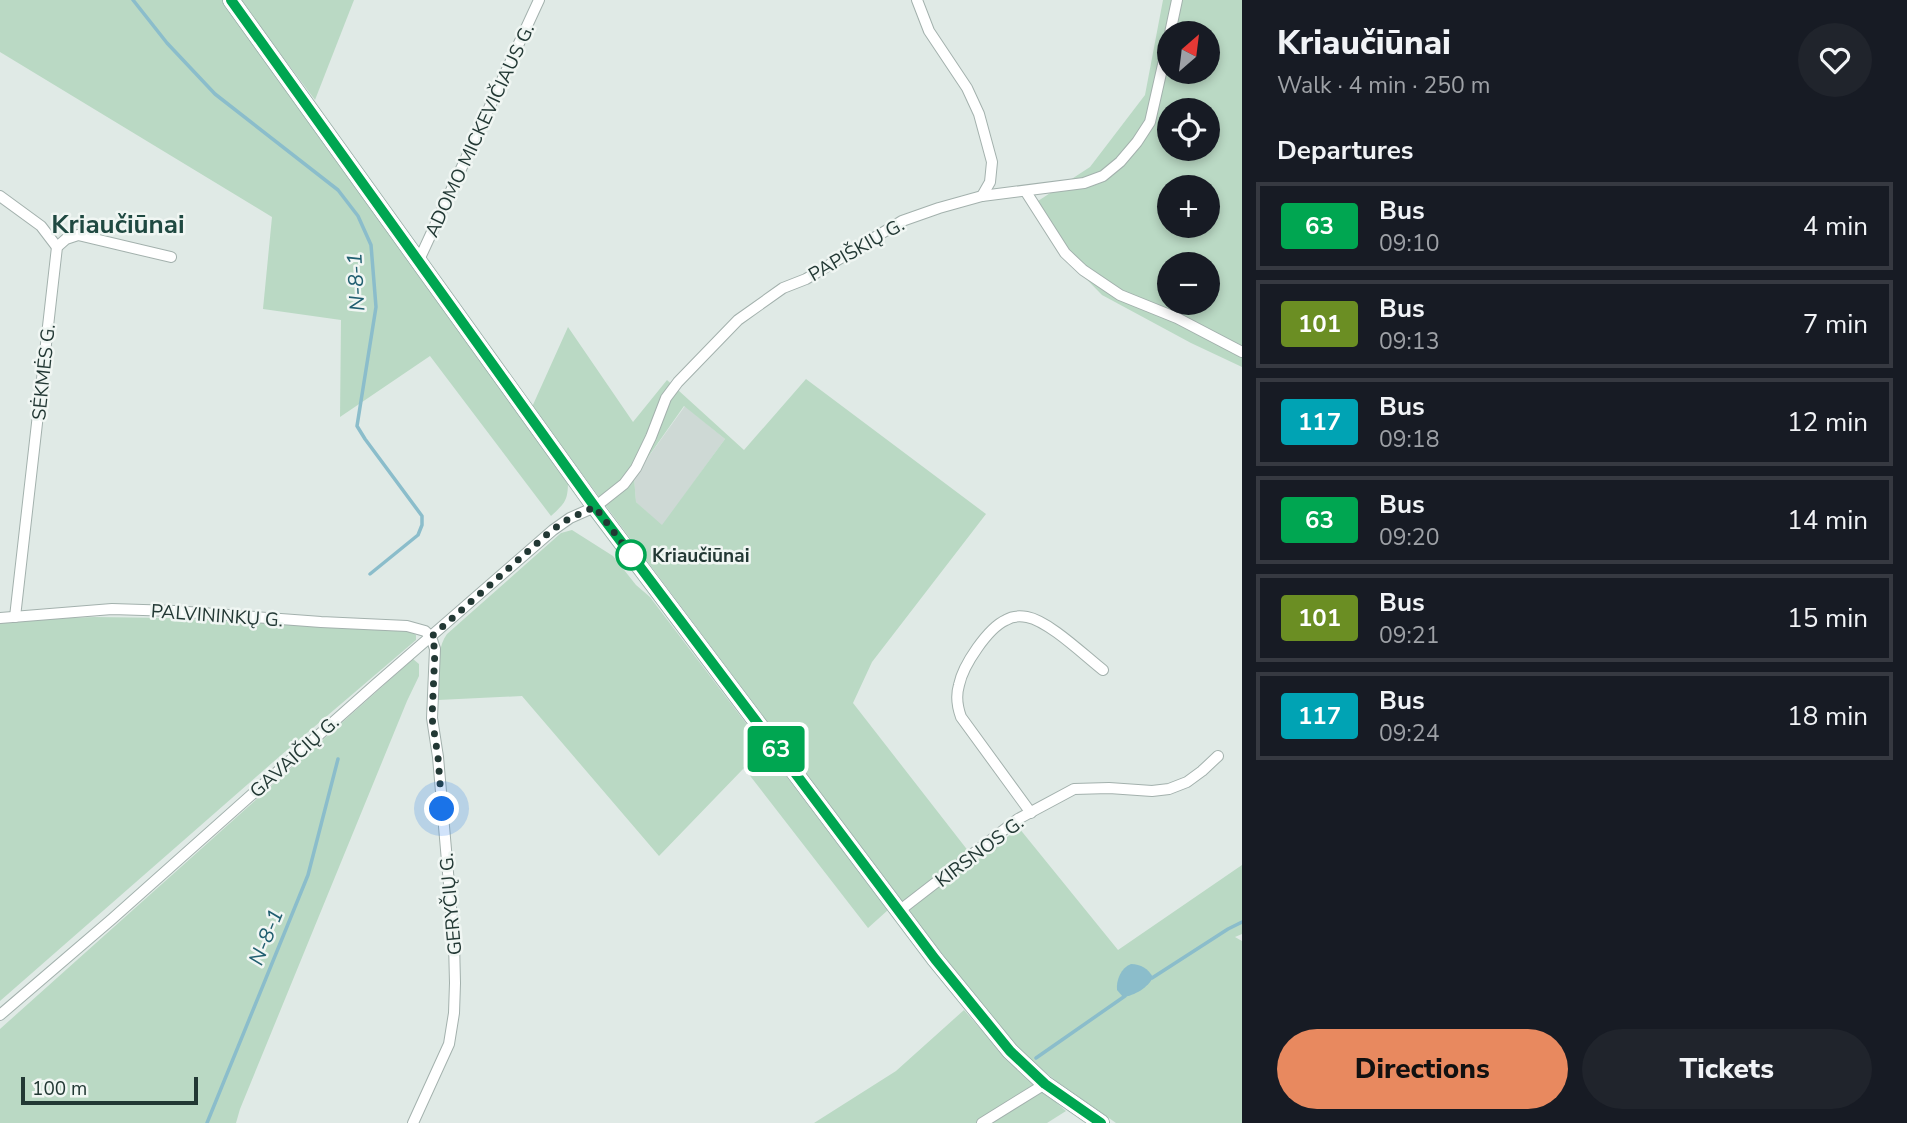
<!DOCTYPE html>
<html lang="en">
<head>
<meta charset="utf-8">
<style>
  :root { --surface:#171b24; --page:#20242c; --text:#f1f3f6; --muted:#9ea1a6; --line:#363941; --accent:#e8895f }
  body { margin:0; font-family:"Nunito Sans",sans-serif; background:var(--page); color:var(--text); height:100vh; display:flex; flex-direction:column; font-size:26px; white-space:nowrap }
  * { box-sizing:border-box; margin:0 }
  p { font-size:23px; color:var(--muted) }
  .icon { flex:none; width:38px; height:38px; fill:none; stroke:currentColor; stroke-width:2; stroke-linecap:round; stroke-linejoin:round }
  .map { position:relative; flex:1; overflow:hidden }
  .sheet { display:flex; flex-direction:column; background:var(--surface); width:665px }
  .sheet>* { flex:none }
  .badge { padding:0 14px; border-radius:5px; font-size:24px; line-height:46px }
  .needle { width:46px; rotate:28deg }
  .fabs { position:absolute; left:1157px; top:21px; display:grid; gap:14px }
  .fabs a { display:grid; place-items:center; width:63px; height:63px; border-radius:50%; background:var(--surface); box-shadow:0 4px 10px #0003; font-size:35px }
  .scale { position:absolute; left:21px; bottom:18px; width:177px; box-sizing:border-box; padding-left:7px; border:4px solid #223834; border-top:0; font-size:19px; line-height:24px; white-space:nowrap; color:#223834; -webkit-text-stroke:5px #f0f6f3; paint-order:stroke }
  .you { position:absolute; width:35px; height:35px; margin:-18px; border:5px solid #fff; border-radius:50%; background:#1a73e8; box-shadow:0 0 0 10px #1a73e833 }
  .map>.badge { position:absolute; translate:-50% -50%; box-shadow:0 0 0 4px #fff }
  h2 { padding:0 35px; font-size:26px; line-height:63px }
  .round { display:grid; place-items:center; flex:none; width:74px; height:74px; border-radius:37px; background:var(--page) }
  .head { display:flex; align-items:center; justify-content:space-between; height:119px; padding:0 35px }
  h1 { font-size:33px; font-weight:800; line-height:52px }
  .action { display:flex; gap:14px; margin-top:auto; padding:14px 35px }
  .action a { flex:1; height:80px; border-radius:42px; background:var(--accent); color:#111; font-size:28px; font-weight:800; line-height:80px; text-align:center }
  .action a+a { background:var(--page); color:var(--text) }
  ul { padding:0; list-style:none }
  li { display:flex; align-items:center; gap:21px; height:88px; margin:0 14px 10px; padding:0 21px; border:4px solid var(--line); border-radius:0px }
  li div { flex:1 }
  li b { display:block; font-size:26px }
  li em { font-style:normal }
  li .badge { min-width:77px; font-weight:700; text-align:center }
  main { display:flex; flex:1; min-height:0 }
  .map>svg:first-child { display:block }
</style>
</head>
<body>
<main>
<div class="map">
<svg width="1242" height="1123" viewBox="0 0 1242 1123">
  <rect width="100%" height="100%" fill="#e0eae6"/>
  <path fill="#ced9d5" d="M685,406L725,439L662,526L636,502L634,477Z"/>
  <g fill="#bad9c4" fill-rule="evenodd">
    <path d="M0,0H224L568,481C568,501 565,503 551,516L430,356L340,417L341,320L263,309L272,217L0,52Z"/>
    <path d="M240,0H354L315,100Z"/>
    <path d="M1163,0H1242V367L1191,343L1102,295L1058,250L1038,201L1090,167L1145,95ZM1169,33H1208V72H1169ZM1169,110H1208V149H1169ZM1169,187H1208V226H1169ZM1169,264H1208V303H1169Z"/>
    <path d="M568,327L633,422L667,380L744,450L806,379L986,514L872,662L853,703L976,861L1019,828L1118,950L1242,865V934L1235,937L1242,941V1123H1116L1055,1080L1030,1060L1013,1043L916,921L532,407ZM684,406L725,439L662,525L636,502L634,477Z"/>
    <path d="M572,530L613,556L636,585L650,597L888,910L868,928L744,768L659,856L522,696L438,700C439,680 435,650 447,634L561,533Z"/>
    <path d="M94,617L168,618L410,631L416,635V640L280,756L0,1001V621Z"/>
    <path d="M413,659L419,664V676L407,701L240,1109L236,1123H0V1029Z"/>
    <path d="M964,1010L1007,1059L1066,1111L1047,1123H814L896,1071Z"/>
  </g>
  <path fill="#8bbdcb" d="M1131,964C1141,964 1148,969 1153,977C1149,987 1134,996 1123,997L1117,990C1116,980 1121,968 1131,964Z"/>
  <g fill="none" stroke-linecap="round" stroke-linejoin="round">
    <g stroke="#8bbdcb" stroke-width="3.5">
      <path d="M133,0L167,43L215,94L338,190L358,216L371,245L376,307L357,426L365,439L422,516V525L418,535L370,574"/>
      <path d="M1152,978L1228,929L1242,922"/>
      <path d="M1036,1058L1125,996"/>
      <path d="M207,1123L308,875L338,759"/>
    </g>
    <defs>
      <g id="street">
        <path d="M917,0L929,31L967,88L979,114L992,162L990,182L982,196"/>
        <path d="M1170,33L1177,0"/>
        <path d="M1026,192L1065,253L1083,270L1120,295L1177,318L1242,352"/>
        <path d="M0,196L41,226L57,247"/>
        <path d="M419,260L539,0"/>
        <path d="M15,617L57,247L66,239L78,235L171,257"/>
        <path d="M0,618L112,609L174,611L321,622L407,626L425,631L431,637L435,649L432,718L438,757L454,942L455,983L454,1013L449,1044L413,1123"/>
        <path d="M1031,813L961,717C957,706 956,695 959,685C963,665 988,628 1006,620C1012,616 1021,616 1027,617C1049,621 1085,656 1103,670"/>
        <path d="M899,911L1018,819L1074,789L1109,788L1152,791L1169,789L1187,782L1202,771L1218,756"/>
        <path d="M0,1015L112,919L376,684L553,530L570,518L595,507L624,484L636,468L651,437L666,398L678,382L738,320L783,288L806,279L902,221L939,208L982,196L1084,183L1103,176L1120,162L1137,142L1150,122L1169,38"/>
        <path d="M982,1123L1045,1084"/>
      </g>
      <path id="secondary" d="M231,0L595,507L935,959L1010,1051L1045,1084L1101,1123"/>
    </defs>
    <use href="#street" stroke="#a3b1ad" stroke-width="12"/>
    <use href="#secondary" stroke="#a0b4ae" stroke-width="18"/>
    <use href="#street" stroke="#fff" stroke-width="10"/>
    <use href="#secondary" stroke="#fff" stroke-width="16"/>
  </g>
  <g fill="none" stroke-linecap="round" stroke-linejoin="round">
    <defs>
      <path id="line" d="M231,0L595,507L935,959L1010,1051L1045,1084L1101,1123"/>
    </defs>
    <use href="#line" stroke="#fff" stroke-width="16"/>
    <use href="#line" stroke="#00a651" stroke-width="10"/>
    <path stroke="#223834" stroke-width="7" stroke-dasharray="0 12.6" d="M442,809L438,757L432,718L435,649L431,637L552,530L570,518L595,507L631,555"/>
  </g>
  <circle fill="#fff" stroke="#00a651" stroke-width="3.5" cx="631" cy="555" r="14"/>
  <g text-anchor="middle" stroke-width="5" stroke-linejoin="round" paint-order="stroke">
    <g font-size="19" fill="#223834" stroke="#f0f6f3">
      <text transform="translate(479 130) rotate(-65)" y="7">ADOMO MICKEVIČIAUS G.</text>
      <text transform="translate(856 249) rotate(-30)" y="7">PAPIŠKIŲ G.</text>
      <text transform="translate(43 372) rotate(-84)" y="7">SĖKMĖS G.</text>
      <text transform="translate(217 615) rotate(4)" y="7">PALVININKŲ G.</text>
      <text transform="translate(294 756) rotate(-42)" y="7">GAVAIČIŲ G.</text>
      <text transform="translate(979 851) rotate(-37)" y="7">KIRSNOS G.</text>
      <text transform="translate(450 904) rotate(-95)" y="7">GERYČIŲ G.</text>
    </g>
    <g font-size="19" font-weight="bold" fill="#223834" stroke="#f0f6f3" text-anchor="start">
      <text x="652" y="562">Kriaučiūnai</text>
    </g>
    <g font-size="21" font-style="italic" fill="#205e70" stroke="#f0f6f3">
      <text transform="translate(356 282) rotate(-93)" y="7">N-8-1</text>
      <text transform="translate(266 937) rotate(-68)" y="7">N-8-1</text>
    </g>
    <g font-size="26" font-weight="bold" fill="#1f4941" stroke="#f0f6f3">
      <text x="118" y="233">Kriaučiūnai</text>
    </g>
  </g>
</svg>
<div class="fabs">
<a><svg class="needle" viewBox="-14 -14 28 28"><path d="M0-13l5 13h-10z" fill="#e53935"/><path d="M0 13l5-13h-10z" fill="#9ea1a6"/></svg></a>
<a><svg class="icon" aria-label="locate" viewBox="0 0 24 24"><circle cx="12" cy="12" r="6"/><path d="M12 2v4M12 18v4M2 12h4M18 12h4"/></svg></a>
<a>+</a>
<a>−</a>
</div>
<div class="scale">100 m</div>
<div class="you" style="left:442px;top:809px"></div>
<b class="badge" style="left:776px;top:749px;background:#00a651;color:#fff">63</b>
</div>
<section class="sheet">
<div class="head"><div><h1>Kriaučiūnai</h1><p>Walk · 4 min · 250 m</p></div><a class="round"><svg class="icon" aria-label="heart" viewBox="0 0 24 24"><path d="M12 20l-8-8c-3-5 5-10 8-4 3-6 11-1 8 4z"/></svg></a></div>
<h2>Departures</h2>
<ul>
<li><span class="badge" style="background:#00a651;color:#fff">63</span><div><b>Bus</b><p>09:10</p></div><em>4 min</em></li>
<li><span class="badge" style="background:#6b8e23;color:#fff">101</span><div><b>Bus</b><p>09:13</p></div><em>7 min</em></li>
<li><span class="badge" style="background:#00a3b4;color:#fff">117</span><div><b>Bus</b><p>09:18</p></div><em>12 min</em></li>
<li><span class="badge" style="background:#00a651;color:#fff">63</span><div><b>Bus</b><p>09:20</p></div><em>14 min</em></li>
<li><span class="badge" style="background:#6b8e23;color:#fff">101</span><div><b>Bus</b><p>09:21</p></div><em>15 min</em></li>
<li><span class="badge" style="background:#00a3b4;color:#fff">117</span><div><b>Bus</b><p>09:24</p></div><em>18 min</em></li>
</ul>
<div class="action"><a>Directions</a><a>Tickets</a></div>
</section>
</main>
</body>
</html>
